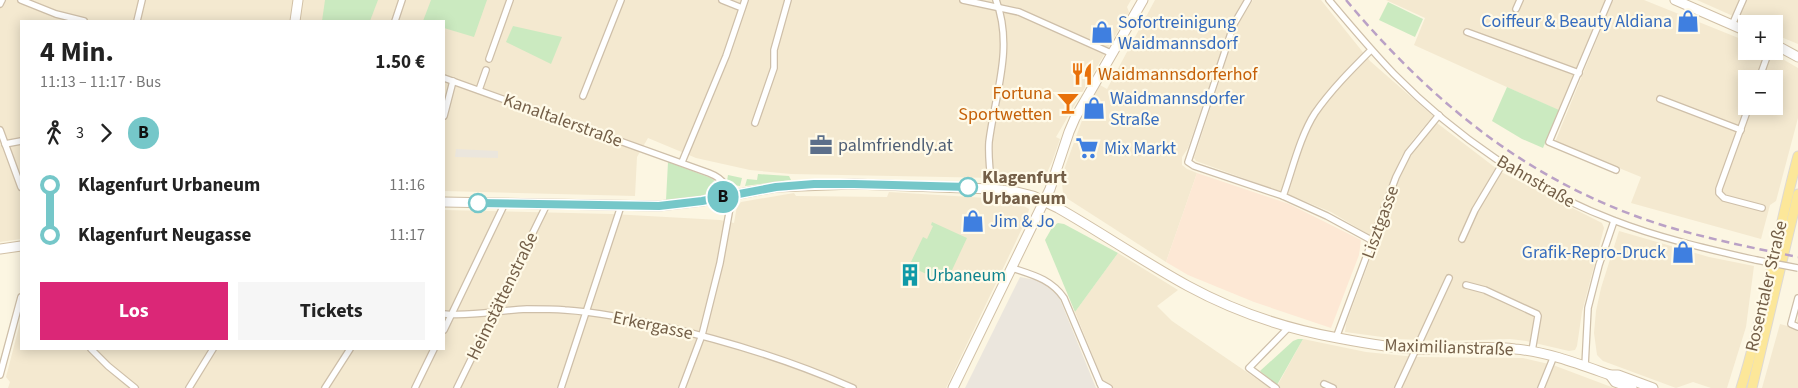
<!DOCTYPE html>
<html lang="de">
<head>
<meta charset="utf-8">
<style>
  :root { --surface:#fff; --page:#f6f6f6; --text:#222; --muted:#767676; --accent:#db2777 }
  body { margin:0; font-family:"Source Sans 3",sans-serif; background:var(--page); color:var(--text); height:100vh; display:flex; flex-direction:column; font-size:19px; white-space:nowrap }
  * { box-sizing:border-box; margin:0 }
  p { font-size:16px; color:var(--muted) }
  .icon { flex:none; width:28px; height:28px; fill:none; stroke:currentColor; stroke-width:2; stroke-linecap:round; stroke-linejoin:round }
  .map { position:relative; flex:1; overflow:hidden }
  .drawer { position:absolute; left:20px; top:20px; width:425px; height:330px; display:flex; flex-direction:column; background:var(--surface); border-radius:0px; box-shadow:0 2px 12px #0003 }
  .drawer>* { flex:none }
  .badge { padding:0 10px; border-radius:16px; font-size:18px; line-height:32px }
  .fabs { position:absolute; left:1738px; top:15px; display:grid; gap:10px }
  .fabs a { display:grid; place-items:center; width:45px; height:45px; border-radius:0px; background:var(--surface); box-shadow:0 2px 12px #0003; font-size:25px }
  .map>.badge { position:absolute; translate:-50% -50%; box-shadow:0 0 0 2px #fff }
  .legs { display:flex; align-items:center; gap:8px; height:55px; padding:0 20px; font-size:16px }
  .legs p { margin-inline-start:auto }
  .head { display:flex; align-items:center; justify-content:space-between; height:85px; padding:0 20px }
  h1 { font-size:28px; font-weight:700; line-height:38px }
  .primary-button { display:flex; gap:10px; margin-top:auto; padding:10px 20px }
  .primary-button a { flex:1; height:58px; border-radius:0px; background:var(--accent); color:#fff; font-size:20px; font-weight:700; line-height:58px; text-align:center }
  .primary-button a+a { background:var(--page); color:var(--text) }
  ul { padding:0 20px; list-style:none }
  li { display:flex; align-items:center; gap:18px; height:50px; font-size:19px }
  li i { display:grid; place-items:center; width:8px; height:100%; margin:0 6px; background:currentColor }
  li i::after { content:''; width:12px; height:12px; margin:-6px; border:4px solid; border-radius:50%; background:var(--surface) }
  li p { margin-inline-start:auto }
  li:first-child i { background:linear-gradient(#0000 50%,currentColor 0) }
  li:last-child i { background:linear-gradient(currentColor 50%,#0000 0) }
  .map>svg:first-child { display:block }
</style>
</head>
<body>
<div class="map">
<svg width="1798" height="388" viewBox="0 0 1798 388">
  <rect width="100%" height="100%" fill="#fcf6e2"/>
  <g fill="#f4e9d0" fill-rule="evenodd">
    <path d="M0,0H1131L1127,7L1129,12L1056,137L1060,139L1052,162L1042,183L1038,185L996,178L791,174L750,170L696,158L648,138L637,157L635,196L444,191V21H21V239L0,242Z"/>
    <path d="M1155,0H1244L1232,20L1188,148L1182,157V165L1187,169L1197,173L1166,262L1068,199L1063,192L1062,184L1065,167L1084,115L1100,85L1107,89Z"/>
    <path d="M1253,0H1321L1370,61L1433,116L1412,141L1401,157L1371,236L1331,212L1287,194L1196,161L1194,158L1238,24Z"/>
    <path d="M1386,0H1605L1560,111L1414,45L1425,18Z"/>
    <path d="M1613,0H1644L1746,41V51H1769L1798,68V118L1776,201L1770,205L1761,239L1631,203L1641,177L1555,142ZM1746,79H1774V106H1746Z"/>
    <path d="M1697,0H1798V44L1774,34V24H1751Z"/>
    <path d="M1437,123L1501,172L1602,223L1604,228L1582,312L1577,346L1575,350L1569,351L1526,341L1510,339L1443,341L1397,339L1345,332L1346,324L1400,178L1407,162L1417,147Z"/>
    <path d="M889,192L1003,199L1015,201L1029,209L1027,218L946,388H8L10,382L6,377L21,319V349H444V210L612,214L720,220L734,223L737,206L741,202L794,193L796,196L887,197Z"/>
    <path d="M1619,231L1709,257L1754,266L1746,327L1727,388H1711L1693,382L1676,388L1603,361L1597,355L1594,333L1596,311L1601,288Z"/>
    <path d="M1118,253L1178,290L1157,306L1172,321L1270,388H1106L1075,312Z"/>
    <path d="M1798,318V388H1762L1780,324L1795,328Z"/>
    <path d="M1303,339L1366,352L1416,357L1523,358L1553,365L1614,388H1276Z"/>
  </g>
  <path fill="#fde8d5" d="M1197,173L1289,204L1361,240L1359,255L1331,328L1254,302L1188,275L1166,262Z"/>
  <g fill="#ebe6dd">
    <path d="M456,149L498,151V158L455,157Z"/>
    <path d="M1020,277L1036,280L1046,285L1059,297L1096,388H965Z"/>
  </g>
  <g fill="#cbeac0">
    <path d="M325,0H378L370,21H322Z"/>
    <path d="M431,0H487L474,37L444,28V21H423Z"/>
    <path d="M1388,2L1423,19L1415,37L1379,20Z"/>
    <path d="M513,26L562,37L551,64L506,42Z"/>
    <path d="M1507,87L1559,110L1543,148L1522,139L1492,121Z"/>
    <path d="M668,162L711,178L717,183L718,188C708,198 680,198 666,200Z"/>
    <path d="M758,174L789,176L791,180L745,186L747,179L757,180Z"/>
    <path d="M728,175L742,178L740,186L733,185L727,181Z"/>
    <path d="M932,222L967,238L946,283L909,266L923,237L927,239L933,226L931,225Z"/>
    <path d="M1058,223L1064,224L1118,253L1075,312L1045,240L1053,226Z"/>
    <path d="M1298,339H1303L1277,385L1260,371L1293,341Z"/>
  </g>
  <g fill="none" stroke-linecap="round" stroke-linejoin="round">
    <defs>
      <g id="street">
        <path d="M21,0L56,14L84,21"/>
        <path d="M722,0L742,8"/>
        <path d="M963,0L1019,12L1113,54"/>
        <path d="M1248,0L1234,24L1188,162L1194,166L1283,196L1327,216L1373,241"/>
        <path d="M1329,0C1350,25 1371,50 1394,74C1455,136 1531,189 1613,220C1659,238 1708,249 1756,260"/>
        <path d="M1609,0L1549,142L1616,170"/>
        <path d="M0,4L2,0"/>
        <path d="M1516,9L1520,0"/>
        <path d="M137,21L142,0"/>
        <path d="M395,21L402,0"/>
        <path d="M1732,25L1743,0"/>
        <path d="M1467,32L1579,73"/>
        <path d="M489,59L510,0"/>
        <path d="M444,78L709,173C722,178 730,188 731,202L720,263L702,335L682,388"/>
        <path d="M1759,79L1769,51"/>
        <path d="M479,90L486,70"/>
        <path d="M583,96L621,0"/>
        <path d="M1660,99L1741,130"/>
        <path d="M1749,106L1719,189V193L1724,198L1762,208"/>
        <path d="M444,116L453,81"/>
        <path d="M755,123L774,68V50L788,0"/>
        <path d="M0,130L21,187"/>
        <path d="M5,144L21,141"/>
        <path d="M682,162L726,56L745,0"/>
        <path d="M992,189C990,173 988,157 989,142C995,94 1014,48 996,0"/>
        <path d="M1283,196C1292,171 1300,136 1315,113C1331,90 1351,70 1371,50"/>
        <path d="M1462,239L1475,210L1503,163"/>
        <path d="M1012,268C1033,275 1051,279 1064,298L1102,388"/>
        <path d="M1466,285L1485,290L1537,314L1538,316L1532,351"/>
        <path d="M1798,298L1791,324L1798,327"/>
        <path d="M444,314C471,317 499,310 527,309C539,309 553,309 565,310C598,312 630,319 662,326C727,341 792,361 853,388"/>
        <path d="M444,330L505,203"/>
        <path d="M1336,338L1396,177L1408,153L1439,115"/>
        <path d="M91,349L108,366L135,388"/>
        <path d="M1585,366L1588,308L1599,265L1614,221"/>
        <path d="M0,375L21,297"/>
        <path d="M1100,383L1109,388"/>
        <path d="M1324,384L1333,388"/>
        <path d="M189,388L213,349"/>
        <path d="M325,388L350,349"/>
        <path d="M415,388L434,349"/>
        <path d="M457,388L547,204"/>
        <path d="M561,388L621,206"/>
        <path d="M1276,388L1249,368L1289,327"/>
        <path d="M1398,388L1449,278"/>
        <path d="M1541,388L1554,356"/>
      </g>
      <g id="secondary">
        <path d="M1675,0L1746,31"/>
        <path d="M295,21L298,0"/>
        <path d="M1774,44L1798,57"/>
        <path d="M444,202L659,206L702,201L776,187L854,184L992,189L1017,192L1033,196L1058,208C1102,233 1144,262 1188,286C1234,311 1287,329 1338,338C1364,343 1390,348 1417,349C1450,350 1483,345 1515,349C1548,352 1579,364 1610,375H1618L1653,388"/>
        <path d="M0,249L21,246"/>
        <path d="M1610,375L1615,382L1632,388"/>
        <path d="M953,388L1050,189L1069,132L1075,118L1143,0"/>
      </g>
      <g id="primary">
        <path d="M1741,388C1765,312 1777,233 1798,156"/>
        <path d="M1752,388L1798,194"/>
      </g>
    </defs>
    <use href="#street" stroke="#cebfa9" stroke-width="8"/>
    <use href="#secondary" stroke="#d1c0a6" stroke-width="11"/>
    <use href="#primary" stroke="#ded9d3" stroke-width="11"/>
    <use href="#street" stroke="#fff" stroke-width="5.5"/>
    <use href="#secondary" stroke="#fff" stroke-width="9"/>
    <use href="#primary" stroke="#fce799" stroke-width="9"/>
    <path stroke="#baa1c6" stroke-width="2.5" stroke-dasharray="8 5" stroke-linecap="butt" d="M1346,0C1434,105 1533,185 1665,226C1709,239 1753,248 1798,257"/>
    <defs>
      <path id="street-bridge" d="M1756,260L1798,268"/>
    </defs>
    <use href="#street-bridge" stroke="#cebfa9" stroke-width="8" stroke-linecap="butt"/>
    <use href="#street-bridge" stroke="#fff" stroke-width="5.5"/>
  </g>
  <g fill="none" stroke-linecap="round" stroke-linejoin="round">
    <defs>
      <path id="line-1" d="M478,203L659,206L702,201L776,187L814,184H854L968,187"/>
    </defs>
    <use href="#line-1" stroke="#fff" stroke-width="11"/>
    <use href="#line-1" stroke="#75c7c9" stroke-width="8"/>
  </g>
  <defs>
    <symbol id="shop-bare" viewBox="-9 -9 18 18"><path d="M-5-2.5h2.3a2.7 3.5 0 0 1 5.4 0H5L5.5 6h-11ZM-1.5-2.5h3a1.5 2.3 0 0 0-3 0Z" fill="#3f7fe0" stroke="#fffae8" stroke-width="2.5" paint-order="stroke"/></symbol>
    <symbol id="restaurant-bare" viewBox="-9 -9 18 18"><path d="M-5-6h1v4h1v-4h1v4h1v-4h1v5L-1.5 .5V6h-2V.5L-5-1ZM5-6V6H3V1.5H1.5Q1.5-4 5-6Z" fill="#e8710a" stroke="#fffae8" stroke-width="2.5" paint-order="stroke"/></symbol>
    <symbol id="bar-bare" viewBox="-9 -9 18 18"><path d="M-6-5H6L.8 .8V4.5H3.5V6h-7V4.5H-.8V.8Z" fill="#e8710a" stroke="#fffae8" stroke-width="2.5" paint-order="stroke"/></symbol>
    <symbol id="office-bare" viewBox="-9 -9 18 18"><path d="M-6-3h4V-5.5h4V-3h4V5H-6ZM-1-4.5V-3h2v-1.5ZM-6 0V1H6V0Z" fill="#5c6f8a" stroke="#fffae8" stroke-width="2.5" paint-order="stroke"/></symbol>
    <symbol id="supermarket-bare" viewBox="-9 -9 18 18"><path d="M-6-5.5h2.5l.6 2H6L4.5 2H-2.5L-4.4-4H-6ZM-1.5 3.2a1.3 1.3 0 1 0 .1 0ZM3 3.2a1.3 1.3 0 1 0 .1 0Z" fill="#3f7fe0" stroke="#fffae8" stroke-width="2.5" paint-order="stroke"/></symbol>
    <symbol id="building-bare" viewBox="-9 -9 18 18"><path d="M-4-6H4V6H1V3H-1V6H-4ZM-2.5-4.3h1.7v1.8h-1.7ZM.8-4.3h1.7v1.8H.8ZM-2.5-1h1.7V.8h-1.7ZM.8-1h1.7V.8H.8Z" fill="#0f9aa8" stroke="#fffae8" stroke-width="2.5" paint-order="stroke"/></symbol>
  </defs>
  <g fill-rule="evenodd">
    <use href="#shop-bare" x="1672" y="5" width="32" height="32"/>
    <use href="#shop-bare" x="1086" y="16" width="32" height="32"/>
    <use href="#restaurant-bare" x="1066" y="58" width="32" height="32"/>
    <use href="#bar-bare" x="1052" y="87" width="32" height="32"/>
    <use href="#shop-bare" x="1078" y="92" width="32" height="32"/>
    <use href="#office-bare" x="805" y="129" width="32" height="32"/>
    <use href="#supermarket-bare" x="1071" y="132" width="32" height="32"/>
    <use href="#shop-bare" x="957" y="205" width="32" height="32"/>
    <use href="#shop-bare" x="1667" y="236" width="32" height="32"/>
    <use href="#building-bare" x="894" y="259" width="32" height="32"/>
  </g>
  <g fill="#fff" stroke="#75c7c9" stroke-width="2.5">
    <circle cx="968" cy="187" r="9"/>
    <circle cx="478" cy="203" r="9"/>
  </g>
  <g text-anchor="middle" stroke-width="4.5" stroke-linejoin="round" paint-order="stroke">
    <g font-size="18" fill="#366cbe" stroke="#fffae8" text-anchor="start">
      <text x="1672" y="27" text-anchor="end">Coiffeur &amp; Beauty Aldiana</text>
      <text x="1118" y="28">Sofortreinigung<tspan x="1118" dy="21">Waidmannsdorf</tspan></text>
      <text x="1110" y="104">Waidmannsdorfer<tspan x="1110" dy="21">Straße</tspan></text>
      <text x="1104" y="154">Mix Markt</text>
      <text x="990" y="227">Jim &amp; Jo</text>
      <text x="1666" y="258" text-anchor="end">Grafik-Repro-Druck</text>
    </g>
    <g font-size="18" fill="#c56008" stroke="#fffae8" text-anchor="start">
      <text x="1098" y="80">Waidmannsdorferhof</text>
      <text x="1052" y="99" text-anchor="end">Fortuna<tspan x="1052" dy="21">Sportwetten</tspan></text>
    </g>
    <g font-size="18" fill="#745f48" stroke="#fffae8">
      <text transform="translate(563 120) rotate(20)" y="6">Kanaltalerstraße</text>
      <text transform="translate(1536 181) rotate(30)" y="6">Bahnstraße</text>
      <text transform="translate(1380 222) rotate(-70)" y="6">Lisztgasse</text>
      <text transform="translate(1766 286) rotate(-77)" y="6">Rosentaler Straße</text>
      <text transform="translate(502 296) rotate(-64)" y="6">Heimstättenstraße</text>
      <text transform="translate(653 325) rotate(12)" y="6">Erkergasse</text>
      <text transform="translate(1449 347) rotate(2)" y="6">Maximilianstraße</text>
    </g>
    <g font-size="18" fill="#4e5e75" stroke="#fffae8" text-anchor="start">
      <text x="838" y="151">palmfriendly.at</text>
    </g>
    <g font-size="18" font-weight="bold" fill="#745f48" stroke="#fffae8" text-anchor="start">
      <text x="982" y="183">Klagenfurt<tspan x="982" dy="21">Urbaneum</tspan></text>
    </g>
    <g font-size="18" fill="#0d838f" stroke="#fffae8" text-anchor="start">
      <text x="926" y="281">Urbaneum</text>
    </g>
  </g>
</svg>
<div class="fabs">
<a>+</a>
<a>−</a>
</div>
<b class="badge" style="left:723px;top:197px;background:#75c7c9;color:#111">B</b>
<section class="drawer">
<div class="head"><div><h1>4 Min.</h1><p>11:13 – 11:17 · Bus</p></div><b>1.50 €</b></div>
<div class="legs"><svg class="icon" aria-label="walk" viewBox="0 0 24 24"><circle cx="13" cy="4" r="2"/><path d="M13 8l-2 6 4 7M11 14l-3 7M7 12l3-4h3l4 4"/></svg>3<svg class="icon" aria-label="forward" viewBox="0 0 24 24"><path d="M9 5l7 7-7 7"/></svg><b class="badge" style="background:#75c7c9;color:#111">B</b></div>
<ul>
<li><i style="color:#75c7c9"></i><b>Klagenfurt Urbaneum</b><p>11:16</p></li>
<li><i style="color:#75c7c9"></i><b>Klagenfurt Neugasse</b><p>11:17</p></li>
</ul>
<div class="primary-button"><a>Los</a><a>Tickets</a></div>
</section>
</div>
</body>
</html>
